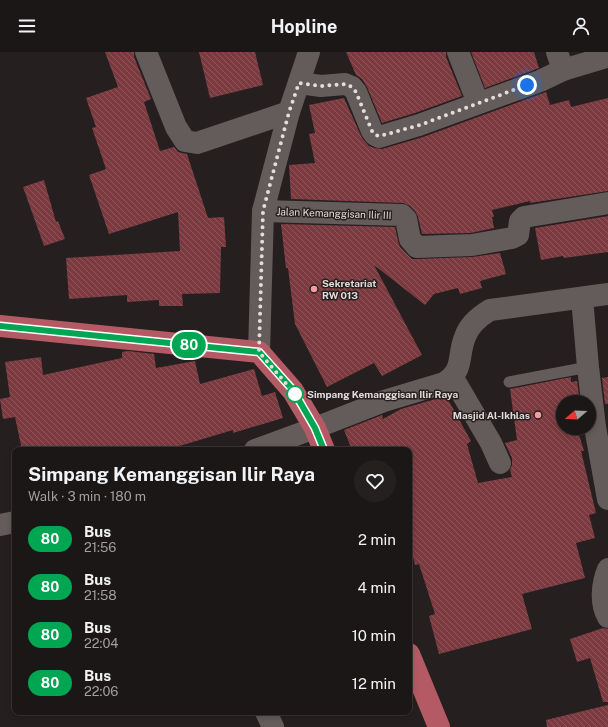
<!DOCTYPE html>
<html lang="en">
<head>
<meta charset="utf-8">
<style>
  :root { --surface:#1c1717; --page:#252020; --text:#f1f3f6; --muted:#a09fa1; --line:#3a3636 }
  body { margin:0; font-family:"Public Sans",sans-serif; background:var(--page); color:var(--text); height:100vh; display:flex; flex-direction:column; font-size:15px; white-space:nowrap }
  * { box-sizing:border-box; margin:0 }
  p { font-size:13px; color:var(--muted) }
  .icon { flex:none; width:22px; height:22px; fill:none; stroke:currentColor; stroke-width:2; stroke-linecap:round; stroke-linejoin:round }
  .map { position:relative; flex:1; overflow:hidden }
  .drawer { position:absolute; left:12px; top:395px; width:400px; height:268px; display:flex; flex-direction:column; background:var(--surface); border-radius:8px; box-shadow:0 2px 6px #0003,0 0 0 1px var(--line) }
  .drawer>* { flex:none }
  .badge { padding:0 8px; border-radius:13px; font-size:14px; line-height:26px }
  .needle { width:26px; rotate:251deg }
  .buttons { position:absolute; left:556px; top:343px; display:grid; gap:8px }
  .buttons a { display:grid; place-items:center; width:40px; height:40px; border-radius:50%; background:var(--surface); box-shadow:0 2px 6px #0003,0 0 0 1px var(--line); font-size:20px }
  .you { position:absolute; width:20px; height:20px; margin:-10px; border:3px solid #fff; border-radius:50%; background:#1a73e8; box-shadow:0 0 0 6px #1a73e833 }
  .map>.badge { position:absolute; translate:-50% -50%; box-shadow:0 0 0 2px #fff }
  .round { display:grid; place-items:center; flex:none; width:42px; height:42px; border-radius:21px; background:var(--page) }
  .headline { display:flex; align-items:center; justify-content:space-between; height:68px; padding:0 16px }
  h1 { font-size:19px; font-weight:700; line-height:30px }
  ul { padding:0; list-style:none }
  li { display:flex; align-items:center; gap:12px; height:48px; padding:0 16px }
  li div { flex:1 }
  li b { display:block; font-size:15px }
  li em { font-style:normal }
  li .badge { min-width:44px; font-weight:700; text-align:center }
  header { display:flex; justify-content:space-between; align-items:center; height:52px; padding:0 16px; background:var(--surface); font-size:18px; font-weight:700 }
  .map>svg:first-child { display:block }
</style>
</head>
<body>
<header><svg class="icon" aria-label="menu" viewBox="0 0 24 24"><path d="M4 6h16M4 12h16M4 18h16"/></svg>Hopline<svg class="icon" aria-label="person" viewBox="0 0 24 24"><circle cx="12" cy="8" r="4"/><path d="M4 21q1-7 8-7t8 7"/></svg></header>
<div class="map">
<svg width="608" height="675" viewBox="0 0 608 675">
  <defs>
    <pattern id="building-back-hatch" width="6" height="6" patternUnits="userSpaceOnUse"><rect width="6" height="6" fill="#7a3a40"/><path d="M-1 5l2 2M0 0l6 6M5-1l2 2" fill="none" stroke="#8d565b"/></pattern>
  </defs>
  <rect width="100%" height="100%" fill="#261f1f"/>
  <g fill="url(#building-back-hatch)">
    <path d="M105,0H134V5L151,47L144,50L160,99L174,95L178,100L187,102L208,166L224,165L226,195H221L220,241L182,242L183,254H159V248L127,250V243L69,247L66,206L180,199L178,160L109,182L89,123L106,117L92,76L96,75L86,46L118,35Z"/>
    <path d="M199,0H255L263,33L210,46Z"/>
    <path d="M346,0H446V5L462,44L415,61L382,71L367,35L362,27L356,23Z"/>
    <path d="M471,0H534L539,16L485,36Z"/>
    <path d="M546,40L550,53L569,48L571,55L608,46V139L530,151V149L492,158L494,165H492L494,176L471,181L422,182L418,165L415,159L410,154L403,151L291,147L289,113L315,111L309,82L315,81L309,53L344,46L362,86L369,94L374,96L382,97L423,85Z"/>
    <path d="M44,128L56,170L58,169L65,187L44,194L23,135Z"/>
    <path d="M608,164V200L564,206L563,204L541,208L535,176Z"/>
    <path d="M281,172L395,175L398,189L400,195L412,207H417L472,205L500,201L506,222L480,229L482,236L460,242L458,236L434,242L425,253L374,213L422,303L382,324L374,311L327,335L295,272L288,216H286Z"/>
    <path d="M128,299L154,302L156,316L195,309L200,332L254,317L262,344L275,340L283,366L233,381V378L166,398H22L15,365L3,367L0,347L10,345L5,310L41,305L43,323L122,306V300Z"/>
    <path d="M571,325V330L577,329L580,350H563V376H577L584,399H581L596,461L589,463L595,486L576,491L585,526L522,542L532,577L439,602L429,564L435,562L419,512L415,513L409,488V398H352L344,378L382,363L383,367L401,357L446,344L471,389L467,392L478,431L512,425L510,418L512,413V406L505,391L517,388L510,337Z"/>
    <path d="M608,325V352H605L602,326Z"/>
    <path d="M603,576L608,577V650H603L590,606L577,610L570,587Z"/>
    <path d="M608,653V675H547L546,668Z"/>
  </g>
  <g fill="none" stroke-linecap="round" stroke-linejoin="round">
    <path stroke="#645b5b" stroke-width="11" d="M509,330L588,315"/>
    <g stroke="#645b5b" stroke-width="22">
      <path d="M146,0L176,75L185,89L197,91L289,60"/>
      <path d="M458,0L478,51"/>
      <path d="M557,0L563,18"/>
      <path d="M299,31L321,34L345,32L352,35L356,40L372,79L375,83L379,85L419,73L540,29L563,18L603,6L608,3"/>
      <path d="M263,159L402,163L406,167L410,187L417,195L472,193L512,186L518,183L520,169L524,165L608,151"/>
      <path d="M582,246L588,315L595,375L608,447"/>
      <path d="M453,326L491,391L500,411"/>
      <path d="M255,398L315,376L384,349L444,331C465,318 457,304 465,285C469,273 480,264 490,258L608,242"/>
      <path d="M0,473L15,470"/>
      <path d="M608,517C602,532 600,551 608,565"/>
      <path d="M266,660L273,675"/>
    </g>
    <path stroke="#645b5b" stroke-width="22" d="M259,300L263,159L289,60L309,0"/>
    <g stroke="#b45a65" stroke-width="22">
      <path d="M0,274L259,300L293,339L315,376L324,398"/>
      <path d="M409,602L439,675"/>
    </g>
  </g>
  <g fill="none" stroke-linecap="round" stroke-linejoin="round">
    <defs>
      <path id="line" d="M0,274L259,300L293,338L315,376L324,398"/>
    </defs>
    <use href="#line" stroke="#fff" stroke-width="9"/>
    <use href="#line" stroke="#00a651" stroke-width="6"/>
    <path stroke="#e2dcdc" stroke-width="4" stroke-dasharray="0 7.2" d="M295,342L259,300L263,159L289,60L299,31L321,34L346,32L352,35L356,40L372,79L375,83L380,84L420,73L527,33"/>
  </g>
  <g fill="#f49aa0" stroke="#261f1f" stroke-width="1.5">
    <circle cx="314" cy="237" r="4"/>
    <circle cx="538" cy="363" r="4"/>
  </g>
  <circle fill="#fff" stroke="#00a651" stroke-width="2" cx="295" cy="342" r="8"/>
  <g text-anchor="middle" stroke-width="3" stroke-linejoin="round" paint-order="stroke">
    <g font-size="10" fill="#e2dcdc" stroke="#261f1f">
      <text transform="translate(334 161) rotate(2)" y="4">Jalan Kemanggisan Ilir III</text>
    </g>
    <g font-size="10" font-weight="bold" fill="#e2dcdc" stroke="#261f1f" text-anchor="start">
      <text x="322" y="235">Sekretariat<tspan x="322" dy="12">RW 013</tspan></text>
      <text x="530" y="367" text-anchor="end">Masjid Al-Ikhlas</text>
    </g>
    <g font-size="10" font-weight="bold" fill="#e2dcdc" stroke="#261f1f" text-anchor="start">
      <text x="307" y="346">Simpang Kemanggisan Ilir Raya</text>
    </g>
  </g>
</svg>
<div class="buttons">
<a><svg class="needle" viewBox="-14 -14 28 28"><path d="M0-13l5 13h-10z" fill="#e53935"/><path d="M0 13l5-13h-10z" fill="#a09fa1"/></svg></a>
</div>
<div class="you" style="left:527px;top:33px"></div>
<b class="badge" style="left:189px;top:293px;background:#00a651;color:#fff">80</b>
<section class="drawer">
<div class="headline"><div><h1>Simpang Kemanggisan Ilir Raya</h1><p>Walk · 3 min · 180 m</p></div><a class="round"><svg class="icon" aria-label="heart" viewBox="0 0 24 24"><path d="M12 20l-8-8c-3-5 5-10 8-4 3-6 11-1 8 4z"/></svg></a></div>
<ul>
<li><span class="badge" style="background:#00a651;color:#fff">80</span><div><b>Bus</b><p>21:56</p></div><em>2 min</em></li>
<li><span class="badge" style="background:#00a651;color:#fff">80</span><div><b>Bus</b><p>21:58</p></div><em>4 min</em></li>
<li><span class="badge" style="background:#00a651;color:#fff">80</span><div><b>Bus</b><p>22:04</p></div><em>10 min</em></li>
<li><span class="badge" style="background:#00a651;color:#fff">80</span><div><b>Bus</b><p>22:06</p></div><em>12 min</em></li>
</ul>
</section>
</div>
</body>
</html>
